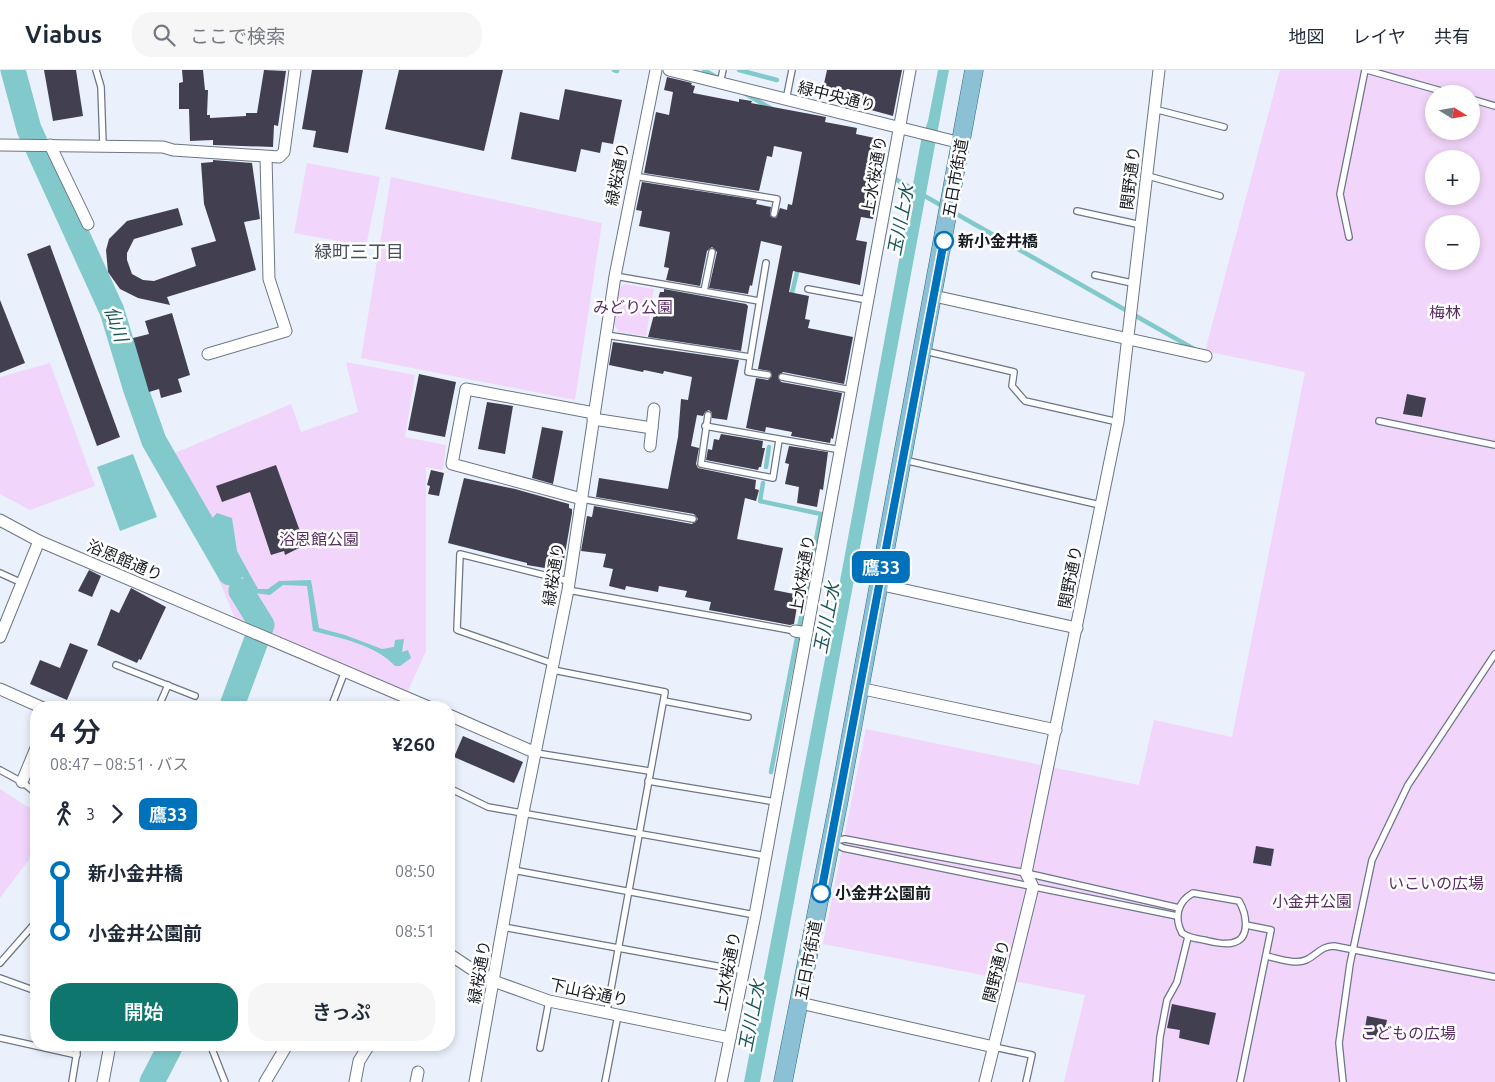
<!DOCTYPE html>
<html lang="ja">
<head>
<meta charset="utf-8">
<style>
  :root { --surface:#fff; --page:#f6f6f7; --text:#1f2937; --muted:#747a83; --line:#e0e1e3; --accent:#0f766e }
  body { margin:0; font-family:Ubuntu,"Noto Sans JP",sans-serif; background:var(--page); color:var(--text); height:100vh; display:flex; flex-direction:column; font-size:19px; white-space:nowrap }
  * { box-sizing:border-box; margin:0 }
  p { font-size:16px; color:var(--muted) }
  .icon { flex:none; width:28px; height:28px; fill:none; stroke:currentColor; stroke-width:2; stroke-linecap:round; stroke-linejoin:round }
  .map { position:relative; flex:1; overflow:hidden }
  .side { position:absolute; left:30px; top:631px; width:425px; height:350px; display:flex; flex-direction:column; background:var(--surface); border-radius:20px; box-shadow:0 2px 8px #0003 }
  .side>* { flex:none }
  .badge { padding:0 10px; border-radius:8px; font-size:18px; line-height:32px }
  .needle { width:32px; rotate:101deg }
  .buttons { position:absolute; left:1425px; top:15px; display:grid; gap:10px }
  .buttons a { display:grid; place-items:center; width:55px; height:55px; border-radius:50%; background:var(--surface); box-shadow:0 2px 8px #0003; font-size:25px }
  .map>.badge { position:absolute; translate:-50% -50%; box-shadow:0 0 0 2px #fff }
  .legs { display:flex; align-items:center; gap:8px; height:55px; padding:0 20px; font-size:16px }
  .legs p { margin-inline-start:auto }
  .summary { display:flex; align-items:center; justify-content:space-between; height:85px; padding:0 20px }
  h1 { font-size:28px; font-weight:600; line-height:38px }
  .cta { display:flex; gap:10px; margin-top:auto; padding:10px 20px }
  .cta a { flex:1; height:58px; border-radius:20px; background:var(--accent); color:#fff; font-size:20px; font-weight:600; line-height:58px; text-align:center }
  .cta a+a { background:var(--page); color:var(--text) }
  ul { padding:0 20px; list-style:none }
  li { display:flex; align-items:center; gap:18px; height:60px; font-size:19px }
  li i { display:grid; place-items:center; width:8px; height:100%; margin:0 6px; background:currentColor }
  li i::after { content:''; width:12px; height:12px; margin:-6px; border:4px solid; border-radius:50%; background:var(--surface) }
  li p { margin-inline-start:auto }
  li:first-child i { background:linear-gradient(#0000 50%,currentColor 0) }
  li:last-child i { background:linear-gradient(currentColor 50%,#0000 0) }
  header { display:flex; align-items:center; gap:30px; box-sizing:border-box; height:70px; padding:0 25px; background:var(--surface); border-bottom:1px solid var(--line) }
  header strong { font-size:24px }
  nav { display:flex; gap:28px; margin-inline-start:auto; font-size:18px }
  .search { width:350px; height:45px; background:var(--page); display:flex; align-items:center; gap:12px; box-sizing:border-box; padding:0 18px; border-radius:20px; color:var(--muted); font-size:19px }
  .map>svg:first-child { display:block }
</style>
</head>
<body>
<header>
<strong>Viabus</strong>
<div class="search"><svg class="icon" aria-label="search" viewBox="0 0 24 24"><circle cx="10" cy="10" r="6"/><path d="M15 15l6 6"/></svg>ここで検索</div>
<nav><a>地図</a><a>レイヤ</a><a>共有</a></nav>
</header>
<div class="map">
<svg width="1495" height="1012" viewBox="0 0 1495 1012">
  <rect width="100%" height="100%" fill="#eaf1fc"/>
  <g fill="#f2d5fa" fill-rule="evenodd">
    <path d="M1280,0H1495V1012H1064L1085,925L823,874L866,659L1139,715L1154,650L1232,667L1305,302L1205,281ZM1434,24H1471V61H1434ZM1434,89H1471V126H1434ZM1434,154H1471V191H1434Z"/>
    <path d="M307,93L380,107L366,176L294,163Z"/>
    <path d="M391,107L602,153L575,330L361,288Z"/>
    <path d="M624,214L654,219L646,266L619,262L614,254L619,218Z"/>
    <path d="M346,292L415,305L405,367L446,375L443,400L426,397V581L407,623L236,551L168,386L291,334L301,362L358,342Z"/>
    <path d="M50,293L95,416L30,440L0,424V307Z"/>
    <path d="M0,719L36,742V780L0,828Z"/>
  </g>
  <g fill="#82c9cb">
    <path d="M938,0H949L782,896L760,1012H744L843,495L921,71L928,51Z"/>
    <path d="M133,384L157,447L120,461L97,397Z"/>
    <path d="M217,443L232,448L237,481L258,519H268L279,511L311,510L319,558L345,565L382,579L394,577L395,570L404,569L402,582L408,580L411,588L400,596H395C376,575 340,568 313,561L307,516L283,515L270,525L254,523L205,456Z"/>
  </g>
  <g fill="none" stroke-linecap="round" stroke-linejoin="round">
    <g stroke="#82c9cb" stroke-width="4.5">
      <path d="M614,0L617,1"/>
      <path d="M704,0L718,8"/>
      <path d="M739,0L777,10"/>
      <path d="M804,17L838,26"/>
      <path d="M744,23L772,39"/>
      <path d="M873,96L916,121"/>
      <path d="M923,125L944,137"/>
      <path d="M953,142L1194,279"/>
      <path d="M791,227L798,198"/>
      <path d="M766,397L769,377"/>
      <path d="M763,413L760,431L821,444L771,702"/>
    </g>
    <g stroke="#82c9cb" stroke-width="25">
      <path d="M13,0L29,59L112,241L135,317L154,371L230,503"/>
      <path d="M231,638L262,555L241,521"/>
      <path d="M152,1012L171,975"/>
    </g>
  </g>
  <g fill="#424050">
    <path d="M44,0H76L83,46L53,51Z"/>
    <path d="M182,0H203L205,20H208L207,45H210V48L246,46V43H257L264,0L286,1L278,56L274,55L273,77L213,75V70L190,71L189,39H179V13L183,12Z"/>
    <path d="M312,0H363L348,83L313,77L316,61L302,59Z"/>
    <path d="M399,0H503L484,81L385,59Z"/>
    <path d="M827,0H902L893,46L860,37L862,25L823,18Z"/>
    <path d="M667,7L692,13L691,15L695,16L693,23L739,32V29L752,31L751,33L821,46L826,47L825,52L857,58L856,64L884,70L877,102L872,101L866,132L876,134L873,149L861,147L856,170L867,172L860,215L793,201L789,222L809,226L805,249L810,250L808,258L853,267L844,314L783,302L778,306L781,312L842,323L833,369L831,368L830,373L791,366L792,362L766,357L765,362L746,358L756,308L768,310L772,306L770,301L758,299L782,176L761,171L752,216L750,215L748,224L709,218L717,182L712,177L707,181L700,216L666,210L669,198L664,197L670,162L639,156L642,141L636,140L642,112L757,130L756,134L771,137L770,146L776,148L780,138L787,140L788,134L792,135L802,82L774,76L772,87L767,86L759,121L644,103L656,42L669,45L673,22L664,20Z"/>
    <path d="M565,19L622,30L613,74L602,72L600,83L581,79L576,102L511,89L520,42L559,50Z"/>
    <path d="M213,90L252,93L260,149L244,152L256,200L167,227L170,235L138,228L120,219L108,202L106,180L109,169L127,151L178,138L183,155L134,169L127,183V190L132,204L143,210L154,211L196,196L191,178L216,171L204,134L201,93L213,92Z"/>
    <path d="M50,175L120,367L97,376L27,184Z"/>
    <path d="M664,219L746,234L748,236L741,281L648,267L660,222H664Z"/>
    <path d="M0,230L25,293L0,303Z"/>
    <path d="M172,243L190,305L178,309L182,322L161,328L159,319L149,322L133,268L149,264L145,251Z"/>
    <path d="M613,272L739,290L727,350L712,348V343L709,340L705,342L703,346L697,345L691,376L699,378L696,394L698,398L756,410L755,419L759,420L756,431L745,428L737,469L783,478L774,520L799,525L794,554L790,555L709,540L711,532L685,527L687,521L659,516L658,522L626,516L625,520L609,516L613,499L603,497L606,484L581,481L587,446L592,447L594,436L692,454L698,449L694,444L596,427L599,408L668,419L678,367L681,329L688,330L692,307L664,301L663,304L644,300L643,302L609,295Z"/>
    <path d="M419,304L456,312L445,367L408,360Z"/>
    <path d="M1407,324L1426,328L1422,347L1403,344Z"/>
    <path d="M487,332L513,336L505,384L478,379Z"/>
    <path d="M542,357L563,361L553,414L532,408Z"/>
    <path d="M721,364L763,371L762,378H765L761,397H759L758,400L706,390L708,379L712,380L714,369L719,370Z"/>
    <path d="M789,376L828,382L823,420L820,419L817,437L797,433L799,417L785,414L789,394L785,393Z"/>
    <path d="M276,395L305,475L285,485L284,481L271,485L250,422L222,432L216,416Z"/>
    <path d="M431,400L444,403L439,426L428,424L430,416L427,415Z"/>
    <path d="M464,408L515,419L569,434V438L572,439V443L562,501L527,495V493L448,473Z"/>
    <path d="M89,500L101,506L92,527L78,521Z"/>
    <path d="M131,518L166,537L141,590L139,589L137,593L97,575L111,539L119,543Z"/>
    <path d="M70,573L88,580L67,630L30,614L40,590L60,598Z"/>
    <path d="M463,666L523,692L514,713L454,687Z"/>
    <path d="M1256,776L1274,779L1271,796L1253,793Z"/>
    <path d="M1172,934L1216,943L1209,975L1179,968L1180,960L1167,958Z"/>
    <path d="M1367,946L1387,950L1383,968L1364,964Z"/>
  </g>
  <g fill="none" stroke-linecap="round" stroke-linejoin="round">
    <defs>
      <g id="service">
        <path d="M96,0L101,17L103,75"/>
        <path d="M1367,0L1452,24"/>
        <path d="M720,13L723,0"/>
        <path d="M1471,29L1495,36"/>
        <path d="M786,30L792,0"/>
        <path d="M1154,39L1224,57"/>
        <path d="M634,106L777,129L774,144"/>
        <path d="M1148,106L1220,126"/>
        <path d="M1077,141L1141,155"/>
        <path d="M1349,167L1340,124L1365,0"/>
        <path d="M766,193L748,302L768,305"/>
        <path d="M1095,205L1132,213"/>
        <path d="M615,206L759,231"/>
        <path d="M808,219L867,230"/>
        <path d="M704,221L712,182"/>
        <path d="M606,265L750,287"/>
        <path d="M925,281L1014,302L1012,316L1025,331L1118,352"/>
        <path d="M782,307L851,320"/>
        <path d="M708,345L701,394L773,408L779,370"/>
        <path d="M1379,351L1495,375"/>
        <path d="M705,356L841,380"/>
        <path d="M904,390L1100,435"/>
        <path d="M582,429L693,449"/>
        <path d="M0,503L22,513"/>
        <path d="M568,520L795,561"/>
        <path d="M554,594L457,560L460,484L568,511"/>
        <path d="M116,595L195,626"/>
        <path d="M553,600L665,622L607,941"/>
        <path d="M664,631L748,647"/>
        <path d="M332,635L345,601"/>
        <path d="M158,638L168,615"/>
        <path d="M536,683L649,701"/>
        <path d="M0,700L22,712L36,723"/>
        <path d="M648,711L776,732"/>
        <path d="M449,718L488,737L766,786"/>
        <path d="M833,771L845,769L1026,803L1179,838"/>
        <path d="M833,772L843,778L1177,846"/>
        <path d="M513,800L755,845"/>
        <path d="M1193,823L1239,831C1246,843 1252,869 1232,873C1223,875 1213,872 1204,870C1197,869 1189,868 1182,863C1174,848 1177,832 1193,823Z"/>
        <path d="M503,857L744,901"/>
        <path d="M1266,886C1277,888 1295,895 1306,890C1317,885 1321,876 1334,876L1495,907"/>
        <path d="M0,893L36,852"/>
        <path d="M0,908L36,921"/>
        <path d="M0,968L77,985"/>
        <path d="M215,975L212,979L225,1012"/>
        <path d="M994,977L1032,985L1026,1012"/>
        <path d="M540,978L549,931"/>
        <path d="M72,1012L78,975"/>
        <path d="M605,1012L618,945"/>
        <path d="M1156,1012L1160,967L1167,930L1177,912L1188,867"/>
        <path d="M1240,1012L1271,860L1246,855"/>
        <path d="M1343,1012L1339,973L1350,894L1372,790L1408,715L1495,584"/>
      </g>
      <g id="minor">
        <path d="M669,0L961,73"/>
        <path d="M0,75L163,77L173,80L279,87L284,82L295,0"/>
        <path d="M50,75L88,154"/>
        <path d="M934,226L1206,286"/>
        <path d="M208,284L286,261L269,209L266,87"/>
        <path d="M593,349L652,358"/>
        <path d="M650,376L654,339"/>
        <path d="M582,429L452,394L466,319L594,343"/>
        <path d="M0,450L39,471L431,638"/>
        <path d="M878,514L1077,558"/>
        <path d="M795,561L807,563"/>
        <path d="M0,567L39,471"/>
        <path d="M859,618L1056,660"/>
        <path d="M0,619L43,638"/>
        <path d="M449,645L536,683"/>
        <path d="M22,712L36,678"/>
        <path d="M449,884L485,908L549,931L730,968"/>
        <path d="M800,933L994,977"/>
        <path d="M103,1012L110,975"/>
        <path d="M265,1012L287,975"/>
        <path d="M355,1012L359,991L369,975"/>
        <path d="M416,1012L418,1002"/>
        <path d="M475,1012L523,743L568,520L615,206L656,0"/>
        <path d="M721,1012L755,845L910,0"/>
        <path d="M985,1012L1033,817L1026,803L1118,352L1159,0"/>
      </g>
      <path id="primary" d="M783,1012L839,730L974,0"/>
    </defs>
    <use href="#service" stroke="#6b7686" stroke-width="8"/>
    <use href="#minor" stroke="#6b7686" stroke-width="13"/>
    <use href="#primary" stroke="#306b84" stroke-width="19"/>
    <use href="#service" stroke="#fff" stroke-width="5.5"/>
    <use href="#minor" stroke="#fff" stroke-width="11"/>
    <use href="#primary" stroke="#8bc0d5" stroke-width="18"/>
  </g>
  <g fill="none" stroke-linecap="round" stroke-linejoin="round">
    <defs>
      <path id="line-1" d="M821,823L944,171"/>
    </defs>
    <use href="#line-1" stroke="#fff" stroke-width="11"/>
    <use href="#line-1" stroke="#0072bc" stroke-width="8"/>
  </g>
  <g fill="#fff" stroke="#0072bc" stroke-width="2.5">
    <circle cx="944" cy="171" r="9"/>
    <circle cx="821" cy="823" r="9"/>
  </g>
  <g text-anchor="middle" stroke-width="5" stroke-linejoin="round" paint-order="stroke">
    <g font-size="16" fill="#171b22" stroke="#fff">
      <text transform="translate(837 26) rotate(14)" y="6">緑中央通り</text>
      <text transform="translate(617 104) rotate(-79)" y="6">緑桜通り</text>
      <text transform="translate(874 105) rotate(-80)" y="6">上水桜通り</text>
      <text transform="translate(955 108) rotate(-80)" y="6">五日市街道</text>
      <text transform="translate(1130 108) rotate(-83)" y="6">関野通り</text>
      <text transform="translate(125 490) rotate(23)" y="6">浴恩館通り</text>
      <text transform="translate(553 504) rotate(-81)" y="6">緑桜通り</text>
      <text transform="translate(802 504) rotate(-80)" y="6">上水桜通り</text>
      <text transform="translate(1070 507) rotate(-79)" y="6">関野通り</text>
      <text transform="translate(808 890) rotate(-79)" y="6">五日市街道</text>
      <text transform="translate(727 901) rotate(-79)" y="6">上水桜通り</text>
      <text transform="translate(996 901) rotate(-76)" y="6">関野通り</text>
      <text transform="translate(479 902) rotate(-80)" y="6">緑桜通り</text>
      <text transform="translate(589 922) rotate(12)" y="6">下山谷通り</text>
    </g>
    <g font-size="16" font-weight="bold" fill="#171b22" stroke="#fff" text-anchor="start">
      <text x="958" y="177">新小金井橋</text>
      <text x="835" y="829">小金井公園前</text>
    </g>
    <g font-size="16" fill="#582c62" stroke="#fff">
      <text x="633" y="243">みどり公園</text>
      <text x="1445" y="248">梅林</text>
      <text x="319" y="475">浴恩館公園</text>
      <text x="1436" y="819">いこいの広場</text>
      <text x="1312" y="837">小金井公園</text>
      <text x="1408" y="969">こどもの広場</text>
    </g>
    <g font-size="18" font-style="italic" fill="#1a5759" stroke="#fff">
      <text transform="translate(901 150) rotate(-79)" y="6">玉川上水</text>
      <text transform="translate(116 254) rotate(71)" y="6">仙川</text>
      <text transform="translate(827 548) rotate(-79)" y="6">玉川上水</text>
      <text transform="translate(752 946) rotate(-79)" y="6">玉川上水</text>
    </g>
    <g font-size="18" fill="#454f5d" stroke="#fff">
      <text x="359" y="188">緑町三丁目</text>
    </g>
  </g>
</svg>
<div class="buttons">
<a><svg class="needle" viewBox="-14 -14 28 28"><path d="M0-13l5 13h-10z" fill="#e53935"/><path d="M0 13l5-13h-10z" fill="#747a83"/></svg></a>
<a>+</a>
<a>−</a>
</div>
<b class="badge" style="left:881px;top:497px;background:#0072bc;color:#fff">鷹33</b>
<section class="side">
<div class="summary"><div><h1>4 分</h1><p>08:47 – 08:51 · バス</p></div><b>¥260</b></div>
<div class="legs"><svg class="icon" aria-label="walk" viewBox="0 0 24 24"><circle cx="13" cy="4" r="2"/><path d="M13 8l-2 6 4 7M11 14l-3 7M7 12l3-4h3l4 4"/></svg>3<svg class="icon" aria-label="forward" viewBox="0 0 24 24"><path d="M9 5l7 7-7 7"/></svg><b class="badge" style="background:#0072bc;color:#fff">鷹33</b></div>
<ul>
<li><i style="color:#0072bc"></i><b>新小金井橋</b><p>08:50</p></li>
<li><i style="color:#0072bc"></i><b>小金井公園前</b><p>08:51</p></li>
</ul>
<div class="cta"><a>開始</a><a>きっぷ</a></div>
</section>
</div>
</body>
</html>
